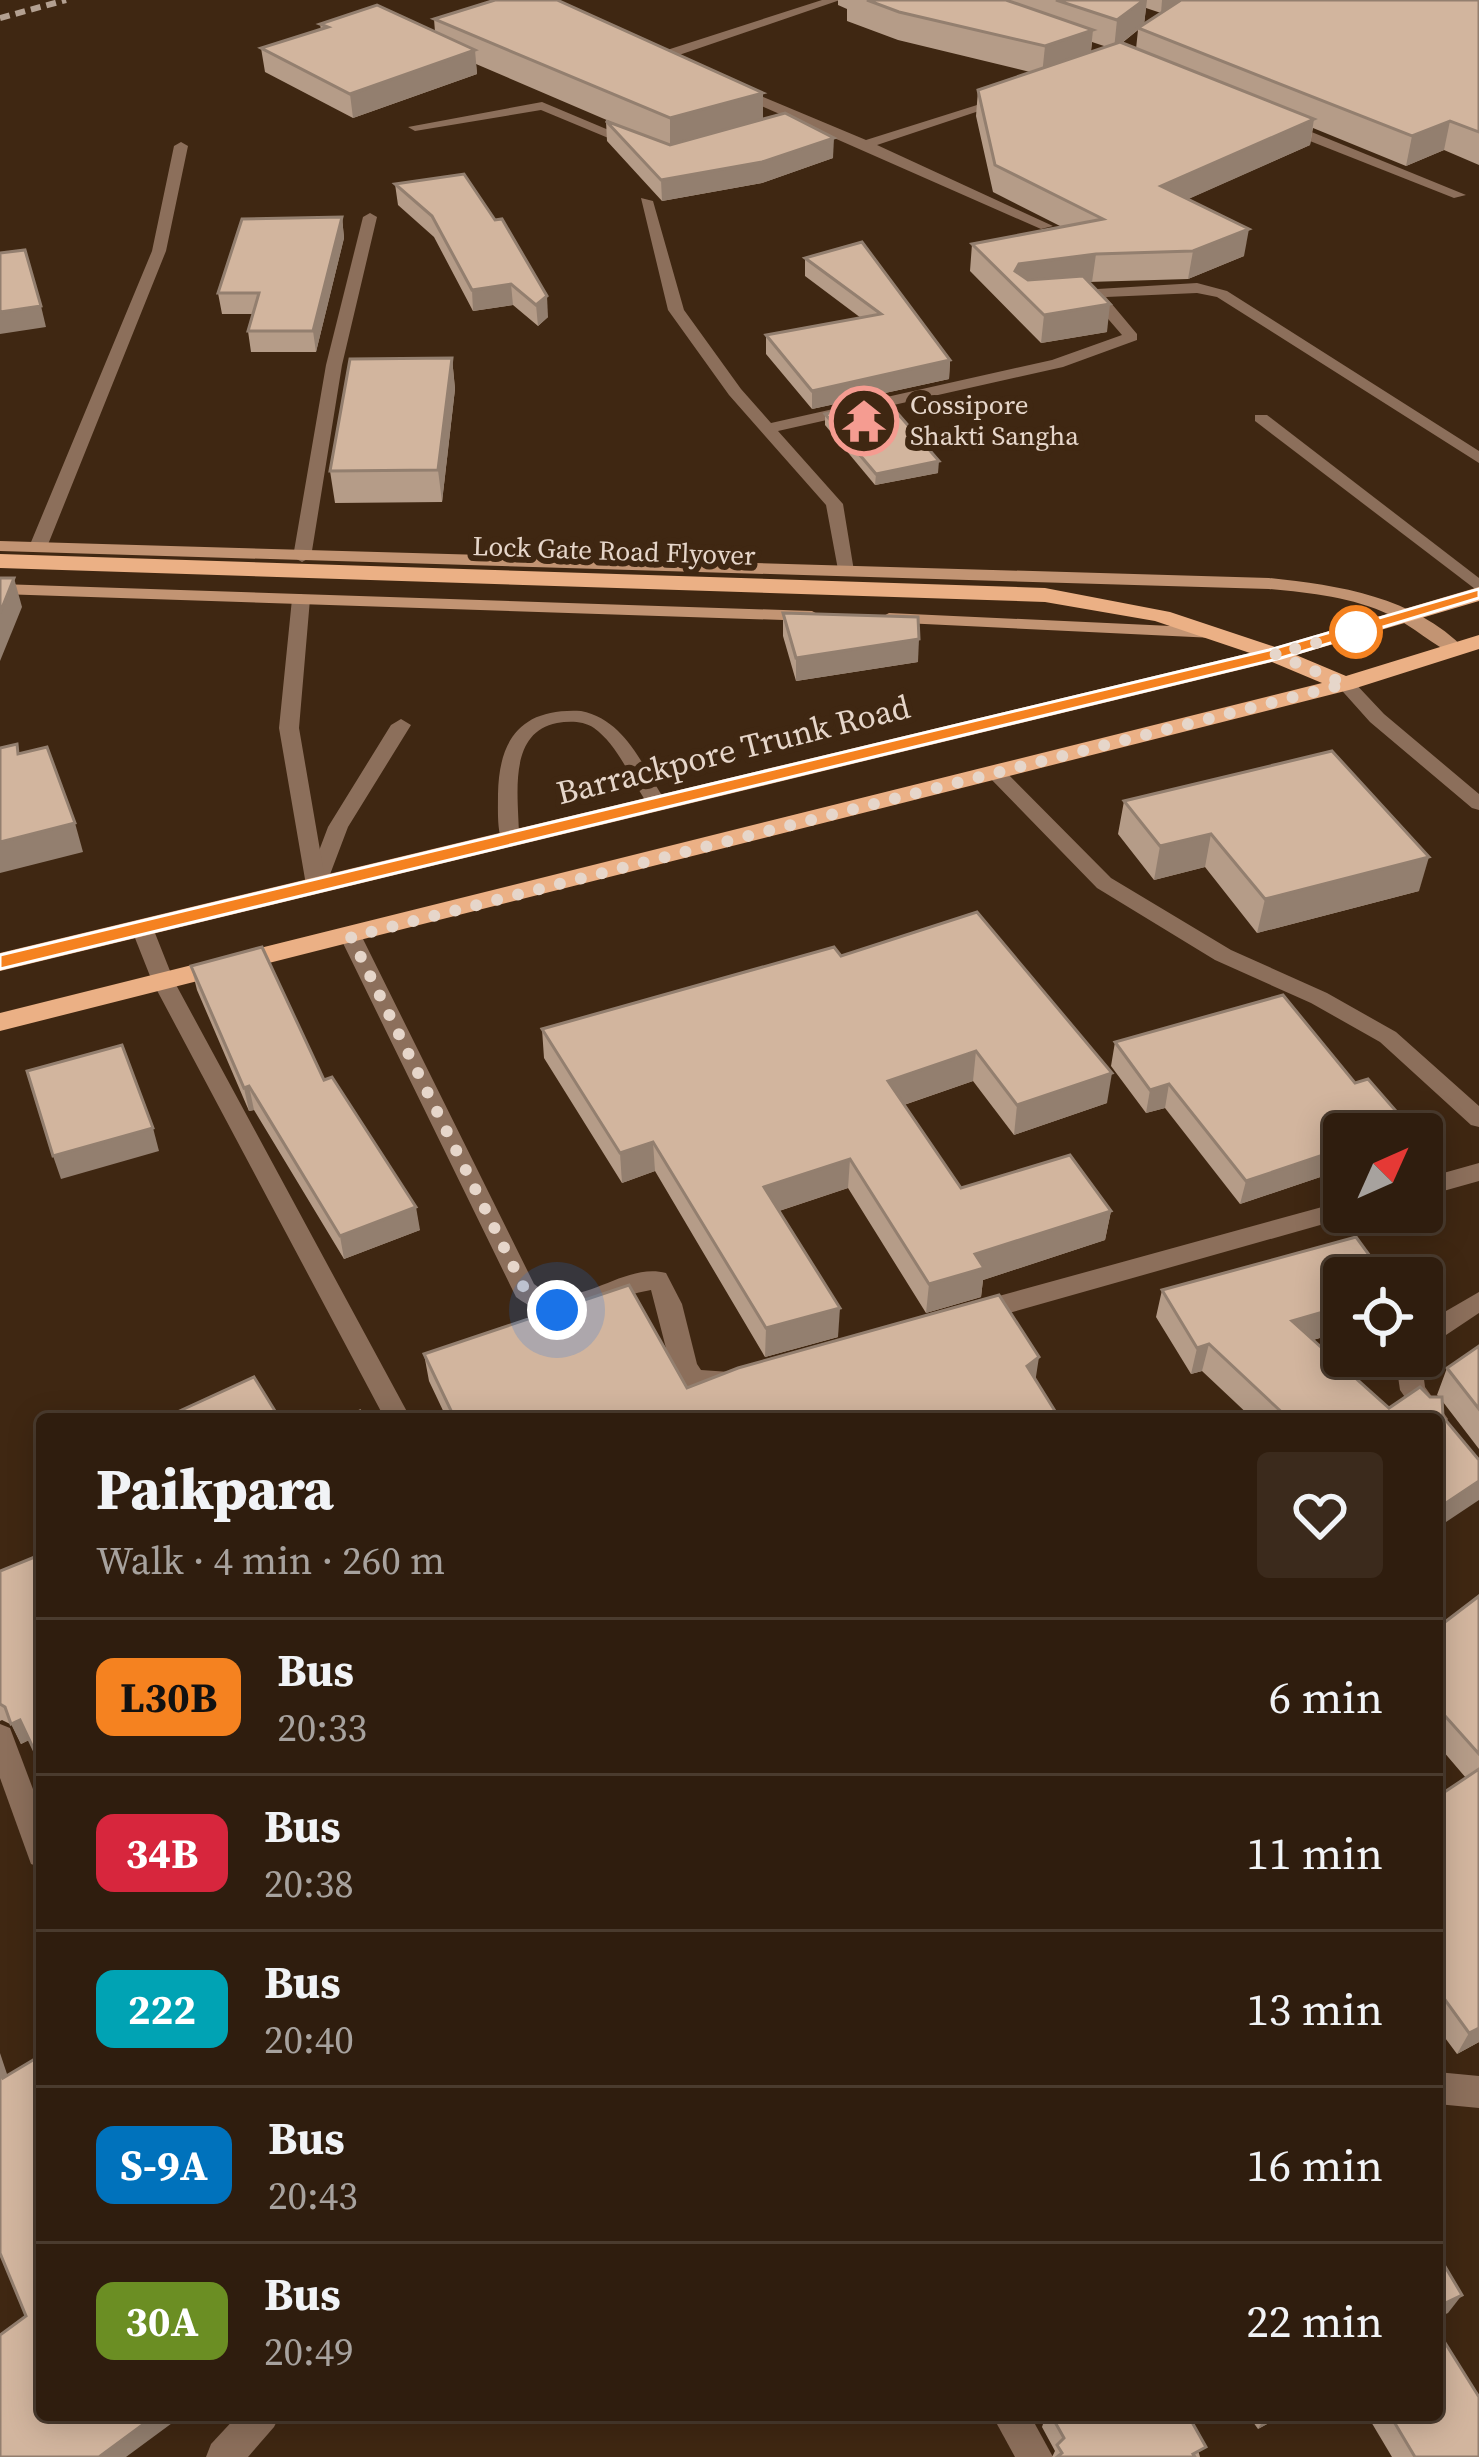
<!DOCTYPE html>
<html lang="en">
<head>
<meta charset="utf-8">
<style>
  :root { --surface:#2f1d0e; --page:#3b2a1c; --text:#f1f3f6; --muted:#a7a29e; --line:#4a3b2e }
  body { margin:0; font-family:"Source Serif 4",serif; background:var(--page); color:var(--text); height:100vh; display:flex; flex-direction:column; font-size:45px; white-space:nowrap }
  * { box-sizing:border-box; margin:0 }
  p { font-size:39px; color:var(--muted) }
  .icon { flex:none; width:66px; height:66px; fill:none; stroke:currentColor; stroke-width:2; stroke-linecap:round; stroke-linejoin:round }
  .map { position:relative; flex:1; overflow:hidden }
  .panel { position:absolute; left:36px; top:1413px; width:1407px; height:1008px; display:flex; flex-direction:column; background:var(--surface); border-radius:12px; box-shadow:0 6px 30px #0003,0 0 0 3px var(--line) }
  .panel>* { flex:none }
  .badge { padding:0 24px; border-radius:18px; font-size:42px; line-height:78px }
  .needle { width:78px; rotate:45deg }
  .buttons { position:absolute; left:1323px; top:1113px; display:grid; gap:24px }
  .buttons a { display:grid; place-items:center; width:120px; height:120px; border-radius:12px; background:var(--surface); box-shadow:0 6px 30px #0003,0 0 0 3px var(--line); font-size:60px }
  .you { position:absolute; width:60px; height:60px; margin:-30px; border:9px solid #fff; border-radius:50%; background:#1a73e8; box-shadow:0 0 0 18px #1a73e833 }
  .map>.badge { position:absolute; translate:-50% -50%; box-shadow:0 0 0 6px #fff }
  .round { display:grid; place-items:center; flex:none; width:126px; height:126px; border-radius:12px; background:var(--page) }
  .summary { display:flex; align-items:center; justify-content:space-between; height:204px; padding:0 60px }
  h1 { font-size:57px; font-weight:800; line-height:90px }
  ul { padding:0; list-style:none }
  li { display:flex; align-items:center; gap:36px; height:156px; padding:0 60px; border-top:3px solid var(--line) }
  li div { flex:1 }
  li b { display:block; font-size:45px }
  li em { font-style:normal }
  li .badge { min-width:132px; font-weight:700; text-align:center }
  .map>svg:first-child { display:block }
</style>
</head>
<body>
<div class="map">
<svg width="1479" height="2457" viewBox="0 0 1479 2457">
  <rect width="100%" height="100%" fill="#3f2712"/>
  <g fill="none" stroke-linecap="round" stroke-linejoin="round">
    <g fill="#8c6f5b" fill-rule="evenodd">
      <path d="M822,0H840L679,55L680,61L699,68V74H689L668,63L667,50Z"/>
      <path d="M737,86L866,140L1012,94V100L877,145L1053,226L1041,229L732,93L730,90Z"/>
      <path d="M542,102L642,144L630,147L541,110L415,131L408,127Z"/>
      <path d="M1277,122H1287L1466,195L1454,198L1277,128Z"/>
      <path d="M581,711C626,720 643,767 666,802L656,808L649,806C632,782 619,746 594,728C583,721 570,721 557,723C506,733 519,799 519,838L516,843H502C497,828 498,810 498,794C499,738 522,708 581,711Z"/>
      <path d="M401,719L411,725L348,827L326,885L323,890H309L306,885L328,827L391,725Z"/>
      <path d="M351,930L362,937L534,1284C577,1317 620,1261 666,1273L682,1304L697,1364L701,1370L744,1373L748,1380L744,1387H685L668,1356L651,1290C602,1298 562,1332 516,1297L340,937Z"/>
      <path d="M1479,1163V1181L1422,1197V1179Z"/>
      <path d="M1344,1201V1212H1355L1352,1216L977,1322L968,1319L965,1312L968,1305L977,1302Z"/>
    </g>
    <g fill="#8c6f5b" fill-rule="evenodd">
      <path d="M181,142L188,146L166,251L47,547L32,551L29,547L152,251L174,146Z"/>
      <path d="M641,198L653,201L684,310L741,389L771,423L1052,360L1122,335L1090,298L1064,297V291L1197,283L1227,291L1479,451V463L1217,297L1197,293L1106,297L1137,334V340L1063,367L778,431L843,504L854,571L851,575H839L826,505L729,395L668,310Z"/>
      <path d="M370,213L377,217L342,365L311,557L302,562L293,557L326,365L363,217Z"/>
      <path d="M1255,415H1267L1479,578V592L1255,421Z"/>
      <path d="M301,594L310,599L299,728L326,885L316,892L306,885L279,728L292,599Z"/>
      <path d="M1345,678L1352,680L1384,714L1479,794V810L1472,808L1370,722L1336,684Z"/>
      <path d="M995,766L1002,768L1111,878L1231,950L1327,993L1396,1032L1479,1106V1127L1471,1125L1380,1042L1311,1003L1215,960L1097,888L988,776V768Z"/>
      <path d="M142,921L153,928L174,981L411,1419H385L152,981L131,928Z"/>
      <path d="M1479,1292V1313L1422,1351V1325Z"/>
      <path d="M1395,1356H1421L1425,1387L1448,1419L1444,1426L1437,1429V1419H1420L1400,1390Z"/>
      <path d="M0,1724L10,1728L42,1813V1868L31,1864L0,1778Z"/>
      <path d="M1437,2072L1479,2076V2108L1437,2104Z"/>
      <path d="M238,2415H280L274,2427L248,2457H206L211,2444Z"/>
      <path d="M992,2415H1030L1053,2457H1015Z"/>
    </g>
    <g fill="#c29473" fill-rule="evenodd">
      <path d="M0,541L1269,578C1338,585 1414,597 1465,649L1456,655C1433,646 1413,626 1390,615C1352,597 1311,593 1269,589L0,551Z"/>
      <path d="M0,584L812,611L821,616L812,621L0,594Z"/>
      <path d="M889,613L1214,628L1223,633L1214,638L883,622L880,618Z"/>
    </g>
    <path fill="#ebb085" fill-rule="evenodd" d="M0,554L1045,588L1170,612L1275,647L1479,587V601L1296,655L1346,676L1479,635V649L1353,689L0,1031V1013L1322,683L1272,662L0,971V953L1250,653L1155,621L1045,602L0,568Z"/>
    <path stroke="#b3a091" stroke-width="6" stroke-dasharray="10 6" stroke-linecap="butt" d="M0,18L66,0"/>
  </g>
  <g fill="#b59c88" fill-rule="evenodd">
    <path d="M838,0H1479V165L1444,150L1406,166L1313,128L1310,145L1188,199L1244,256L1188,279L1088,282L1107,332L1041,343L970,271L972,244L1062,227L993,192L976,116L978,90L1030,72L898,40L847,21V9L838,5ZM1146,8L1161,13L1144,24ZM1138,30L1136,49L1122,43ZM1092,42L1107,47L1091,52Z"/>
    <path d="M434,19L763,93V119L833,158L762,183L662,201L607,141L606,121L630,130L476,64L477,74L353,118L265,72L261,48L321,30L320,24L435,32Z"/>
    <path d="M464,174L548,317L538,326L513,305L473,311L434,237L398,205L395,184Z"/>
    <path d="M342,217L344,238L316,352H251L248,331L252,314H222L218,293Z"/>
    <path d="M805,258L950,360L949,379L812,409L766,354V335L861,318L805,276Z"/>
    <path d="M452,358L455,389L442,502L335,503L330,471Z"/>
    <path d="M825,414L938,473L875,485L825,425Z"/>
    <path d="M783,613L918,662L796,681L783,636Z"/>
    <path d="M1124,801L1419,891L1257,933L1205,867L1154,880L1118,834Z"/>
    <path d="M841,956L1107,1103L1014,1135L973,1081L904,1105L961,1188L1111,1211L1105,1240L983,1280L981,1297L926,1313L848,1188L779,1211L838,1337L765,1357L655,1171L622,1183L544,1058L542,1029Z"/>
    <path d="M191,966L420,1230L344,1259L254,1110L249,1111L197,990Z"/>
    <path d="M1115,1042L1344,1134V1169L1240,1204L1165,1108L1146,1113L1111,1066Z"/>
    <path d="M1344,1278V1331L1313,1340L1389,1408L1430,1397H1439L1437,1395L1447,1368L1479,1346V1449L1443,1402V1417L1479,1500L1437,1419H1253L1202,1371L1191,1374L1156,1317L1162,1290Z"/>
    <path d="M424,1354L687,1388L1036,1380L1060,1419H447L429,1381Z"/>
    <path d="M0,1571L29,1740L21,1744L12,1725L2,1720L0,1721Z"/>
    <path d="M1479,1596V2042L1457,2054L1437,2027V1797L1466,1778L1437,1744V1628Z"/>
    <path d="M1046,2415H1188L1200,2457H1052L1055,2451L1042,2427Z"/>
    <path d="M1248,2415H1283L1258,2429Z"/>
    <path d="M1367,2415H1437L1479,2457H1392Z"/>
  </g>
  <g fill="#937f6f">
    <path d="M1144,0H1147L1144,25L1114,49L1117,20Z"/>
    <path d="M1162,0H1186L1161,13Z"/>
    <path d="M1093,30L1090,59L1042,75L1045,46Z"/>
    <path d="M475,50L477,74L353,118L350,94Z"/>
    <path d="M763,93V121L670,147V118Z"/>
    <path d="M1314,119L1310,145L1157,213L1161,186Z"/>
    <path d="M1450,121L1444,150L1406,166L1412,136Z"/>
    <path d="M834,138L833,158L762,183L662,201L661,180Z"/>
    <path d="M342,217L344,238L316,352L313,331Z"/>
    <path d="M1249,229L1244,256L1188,279L1193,251Z"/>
    <path d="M1096,254L1092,282L1020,291L1015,271L1019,264Z"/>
    <path d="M511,284L513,305L473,311L472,290Z"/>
    <path d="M547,296L548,317L538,326L536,305Z"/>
    <path d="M1110,304L1107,332L1041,343L1044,315Z"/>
    <path d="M41,306L46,327L0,334V312Z"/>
    <path d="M452,358L455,389L442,502L438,470Z"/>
    <path d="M950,360L949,379L812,409V391Z"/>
    <path d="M939,461L938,473L875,485L876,474Z"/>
    <path d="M14,578L22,607L0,661V613Z"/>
    <path d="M919,639L918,662L796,681V658Z"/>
    <path d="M75,823L83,852L0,873V842Z"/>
    <path d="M1211,834L1205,867L1154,880L1160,846Z"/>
    <path d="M1429,857L1419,891L1257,933L1265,899Z"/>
    <path d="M976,1051L973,1081L886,1111L888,1081Z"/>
    <path d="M1112,1073L1107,1103L1014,1135L1017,1105Z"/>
    <path d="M1169,1084L1165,1108L1146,1113L1150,1090Z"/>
    <path d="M249,1086L254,1110L249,1111L244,1088Z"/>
    <path d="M1409,1126L1406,1134H1384Z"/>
    <path d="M153,1128L159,1151L61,1179L53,1156Z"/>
    <path d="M653,1142L655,1171L622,1183L620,1153Z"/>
    <path d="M1344,1148V1169L1240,1204L1246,1181Z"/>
    <path d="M850,1159L848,1188L764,1216V1187Z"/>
    <path d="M416,1207L420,1230L344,1259L340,1236Z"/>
    <path d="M1111,1211L1105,1240L983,1280L981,1297L926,1313L929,1284L975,1254Z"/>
    <path d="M1344,1306V1331L1285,1348L1292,1321Z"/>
    <path d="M840,1308L838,1337L765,1357L766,1328Z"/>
    <path d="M1209,1344L1202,1371L1191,1374L1197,1348Z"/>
    <path d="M1039,1357L1035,1383L1027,1366Z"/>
    <path d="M1479,1481V1500L1437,1528V1509Z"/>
    <path d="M20,1720L29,1740L21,1744L11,1724Z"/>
    <path d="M1479,2028V2042L1457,2054L1469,2033Z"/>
    <path d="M0,2053L14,2095L3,2078L0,2069Z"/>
    <path d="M1462,2295L1448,2313L1437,2318V2307Z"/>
    <path d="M156,2415H183L126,2457H99Z"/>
    <path d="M1266,2415H1283L1258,2429Z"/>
  </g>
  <g fill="#d2b59e" stroke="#937f6f" stroke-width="3">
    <path d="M495,0H557L763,93L670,118L434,19Z"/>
    <path d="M867,0H1006L1093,30L1045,46L899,12Z"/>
    <path d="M1056,0H1144L1117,20Z"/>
    <path d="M1181,0H1479V132L1450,121L1412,136L1138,28Z"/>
    <path d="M377,5L475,50L350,94L261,48L328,27L320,24Z"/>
    <path d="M1120,42L1314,119L1161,186L1249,229L1193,251L1096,254L1019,264L1015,271L1028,280L1083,276L1110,304L1044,315L972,244L1103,219L995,165L978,90Z"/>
    <path d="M785,113L834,138L762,162L661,180L606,121L670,145Z"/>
    <path d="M464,174L495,220L502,219L547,296L536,305L511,284L472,290L432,216L395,184Z"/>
    <path d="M342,217L313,331H248L259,293H218L242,219Z"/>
    <path d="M862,242L950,360L812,391L766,335L881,314L805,258Z"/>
    <path d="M25,250L41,306L0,312V253Z"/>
    <path d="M452,358L438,470L330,471L350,359Z"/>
    <path d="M886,400L939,461L876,474L825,414Z"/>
    <path d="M0,578H14L0,613Z"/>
    <path d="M783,613L918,617L919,639L796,658Z"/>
    <path d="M17,744L18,754L47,747L75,823L0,842V748Z"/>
    <path d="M1332,751L1429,857L1265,899L1211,834L1160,846L1124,801Z"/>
    <path d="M977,912L1112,1073L1017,1105L976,1051L888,1081L961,1188L1070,1155L1111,1211L975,1254L984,1268L929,1284L850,1159L764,1187L840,1308L766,1328L653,1142L620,1153L542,1029L834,947L841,956Z"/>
    <path d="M262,947L324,1080L332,1077L416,1207L340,1236L249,1086L244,1088L191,966Z"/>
    <path d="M1283,995L1355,1083L1368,1079L1409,1126L1384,1134H1344V1148L1246,1181L1169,1084L1150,1090L1115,1042Z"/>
    <path d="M122,1045L153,1128L53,1156L27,1071Z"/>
    <path d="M1356,1237L1386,1278H1344V1306L1292,1321L1389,1408L1420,1387L1430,1397H1442L1443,1417L1479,1460V1481L1437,1509V1419H1289L1209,1344L1197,1348L1162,1290Z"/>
    <path d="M629,1285L687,1388L738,1368L999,1295L1039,1357L1027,1366L1060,1419H455L424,1354Z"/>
    <path d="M1479,1346V1409L1447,1368Z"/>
    <path d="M254,1377L280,1419H162Z"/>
    <path d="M360,1411L366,1419H343Z"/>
    <path d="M42,1554V1767L20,1720L11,1724L5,1707L0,1704V1571Z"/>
    <path d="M1479,1596V1754L1437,1707V1628Z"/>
    <path d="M1479,1769V2028L1469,2033L1438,1990L1437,1991V1797Z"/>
    <path d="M38,2057L42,2065V2415H156L99,2457H0V2335L26,2316L0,2253V2069L3,2078Z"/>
    <path d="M1437,2253L1462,2295L1437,2307Z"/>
    <path d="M1437,2330L1479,2397V2457H1415L1390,2415H1437Z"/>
    <path d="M1051,2415H1188L1206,2447L1193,2454L1195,2457H1057L1062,2453L1057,2445L1064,2438Z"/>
  </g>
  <path fill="#f58220" stroke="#fff" stroke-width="3" d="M1479,589V598L1281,658L0,969V955L1269,650Z"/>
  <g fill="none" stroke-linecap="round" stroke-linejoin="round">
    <path stroke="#e6d6ca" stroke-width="12" stroke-dasharray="0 21.6" d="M557,1310L537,1303L525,1290L351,937L1345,684L1275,654L1356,632"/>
  </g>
  <defs>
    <symbol id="temple-ring" viewBox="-11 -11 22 22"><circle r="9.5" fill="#3f2712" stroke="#f59c91" stroke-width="1.5"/><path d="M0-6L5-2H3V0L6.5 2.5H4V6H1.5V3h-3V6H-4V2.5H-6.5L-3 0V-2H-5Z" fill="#f59c91"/></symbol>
  </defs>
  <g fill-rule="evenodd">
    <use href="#temple-ring" x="826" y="383" width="76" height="76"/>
  </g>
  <circle fill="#fff" stroke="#f58220" stroke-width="6" cx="1356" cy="632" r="24"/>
  <g text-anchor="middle" stroke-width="12" stroke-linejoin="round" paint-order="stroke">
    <g font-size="27" fill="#e6d6ca" stroke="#3f2712" text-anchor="start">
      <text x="910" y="414">Cossipore<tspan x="910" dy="31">Shakti Sangha</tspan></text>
    </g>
    <g font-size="27" fill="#e6d6ca" stroke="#3f2712">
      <text transform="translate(614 551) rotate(2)" y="9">Lock Gate Road Flyover</text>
    </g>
    <g font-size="33" fill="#e6d6ca" stroke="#3f2712">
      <text transform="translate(733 749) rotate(-14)" y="12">Barrackpore Trunk Road</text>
    </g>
  </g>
</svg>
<div class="buttons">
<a><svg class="needle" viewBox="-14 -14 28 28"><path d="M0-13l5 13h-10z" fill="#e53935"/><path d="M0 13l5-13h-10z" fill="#a7a29e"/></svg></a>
<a><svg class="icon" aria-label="locate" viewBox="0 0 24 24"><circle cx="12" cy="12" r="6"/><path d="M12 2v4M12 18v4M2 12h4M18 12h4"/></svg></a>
</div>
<div class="you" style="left:557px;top:1310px"></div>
<section class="panel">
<div class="summary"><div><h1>Paikpara</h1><p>Walk · 4 min · 260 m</p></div><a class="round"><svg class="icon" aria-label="heart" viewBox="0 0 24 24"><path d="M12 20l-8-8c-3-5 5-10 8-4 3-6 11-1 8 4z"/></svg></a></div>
<ul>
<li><span class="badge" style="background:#f58220;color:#111">L30B</span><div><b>Bus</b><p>20:33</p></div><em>6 min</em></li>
<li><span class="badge" style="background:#d7263d;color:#fff">34B</span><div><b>Bus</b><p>20:38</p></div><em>11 min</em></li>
<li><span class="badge" style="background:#00a3b4;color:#fff">222</span><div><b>Bus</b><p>20:40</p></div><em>13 min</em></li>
<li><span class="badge" style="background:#0072bc;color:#fff">S-9A</span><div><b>Bus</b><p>20:43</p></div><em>16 min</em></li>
<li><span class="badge" style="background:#6b8e23;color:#fff">30A</span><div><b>Bus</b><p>20:49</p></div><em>22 min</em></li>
</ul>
</section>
</div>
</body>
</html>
